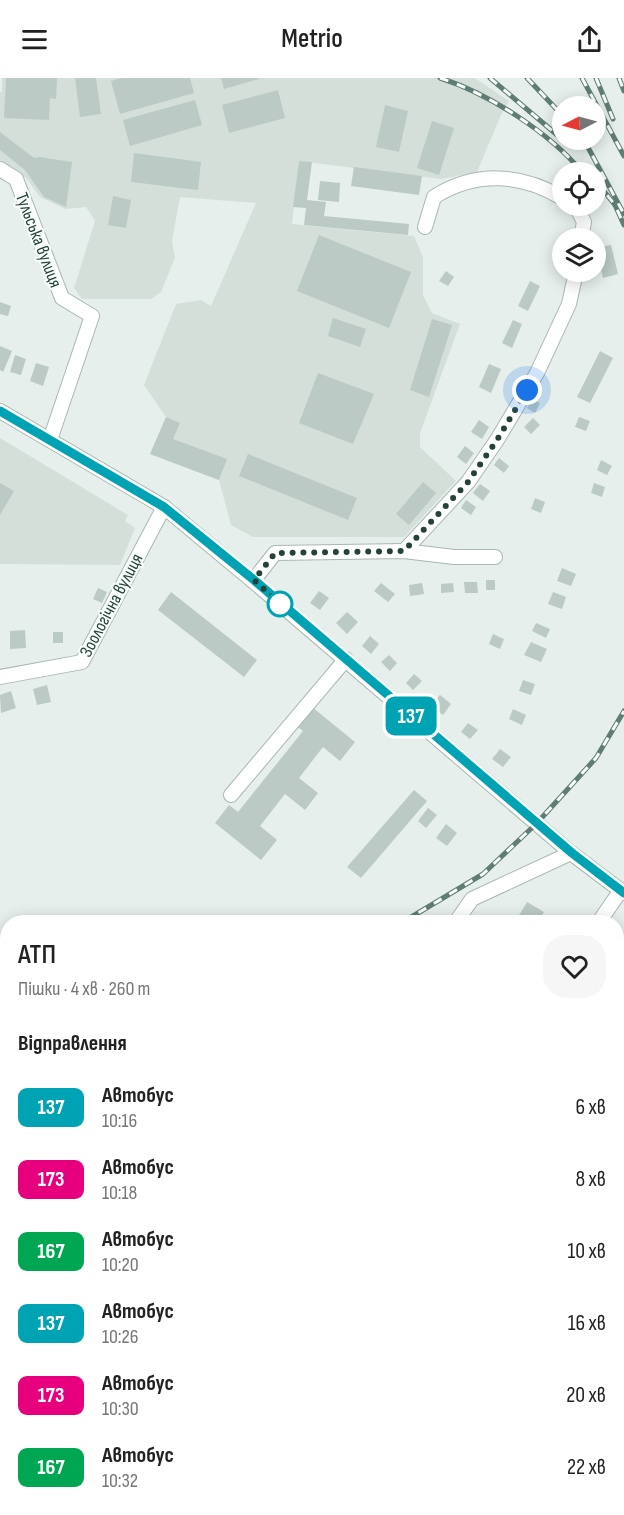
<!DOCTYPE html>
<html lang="uk">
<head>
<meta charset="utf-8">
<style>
  :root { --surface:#fff; --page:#f6f6f6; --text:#222; --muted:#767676 }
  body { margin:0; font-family:"Sofia Sans Condensed",sans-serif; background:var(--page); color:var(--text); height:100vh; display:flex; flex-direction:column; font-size:22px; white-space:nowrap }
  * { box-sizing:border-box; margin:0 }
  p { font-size:20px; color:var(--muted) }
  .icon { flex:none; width:33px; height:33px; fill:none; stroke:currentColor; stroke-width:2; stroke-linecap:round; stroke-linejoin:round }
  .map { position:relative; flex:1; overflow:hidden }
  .side { position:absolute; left:0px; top:837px; width:624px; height:600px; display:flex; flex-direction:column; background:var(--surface); border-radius:24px 24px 0 0; box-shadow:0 3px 15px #0003 }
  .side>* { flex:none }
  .badge { padding:0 12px; border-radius:9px; font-size:21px; line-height:39px }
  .needle { width:39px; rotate:264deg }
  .fabs { position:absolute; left:552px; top:18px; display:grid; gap:12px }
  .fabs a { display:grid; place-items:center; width:54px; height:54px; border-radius:50%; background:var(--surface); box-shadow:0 3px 15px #0003; font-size:30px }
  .you { position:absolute; width:30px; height:30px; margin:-15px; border:4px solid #fff; border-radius:50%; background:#1a73e8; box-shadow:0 0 0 9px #1a73e833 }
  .map>.badge { position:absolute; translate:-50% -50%; box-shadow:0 0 0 3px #fff }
  h2 { padding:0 18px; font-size:22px; line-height:54px }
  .round { display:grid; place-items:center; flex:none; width:63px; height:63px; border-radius:24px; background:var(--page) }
  .headline { display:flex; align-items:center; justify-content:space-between; height:102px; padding:0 18px }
  h1 { font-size:28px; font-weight:600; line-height:45px }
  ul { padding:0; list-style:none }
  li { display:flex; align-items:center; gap:18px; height:72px; padding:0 18px }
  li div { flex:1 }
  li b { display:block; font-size:22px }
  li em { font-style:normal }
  li .badge { min-width:66px; font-weight:700; text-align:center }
  header { display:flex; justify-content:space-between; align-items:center; height:78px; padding:0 18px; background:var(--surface); font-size:27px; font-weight:600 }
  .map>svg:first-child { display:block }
</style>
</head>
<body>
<header><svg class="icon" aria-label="menu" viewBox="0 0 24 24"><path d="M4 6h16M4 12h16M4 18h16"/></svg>Metrio<svg class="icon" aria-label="share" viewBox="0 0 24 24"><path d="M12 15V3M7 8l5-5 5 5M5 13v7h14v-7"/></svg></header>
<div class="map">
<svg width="624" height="1437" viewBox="0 0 624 1437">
  <rect width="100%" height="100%" fill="#e6efeb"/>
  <g fill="#d4dfda">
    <path d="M2,0H475L509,23L501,37L477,94L441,101L299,83L292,146L414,158L423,179V217L432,235L460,246L420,355V369L456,403L404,459H253L231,447L219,402L150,376L166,339L144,307L176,226L201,222L211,228L256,125L180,119L172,163L175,180L161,214L151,221H82L74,210L95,143L86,129L65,131L40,119L26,100L0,82V14L2,13Z"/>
    <path d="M0,360L128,437L125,443L135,450L120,487L0,486Z"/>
    <path d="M624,1181V1437H521L510,1430H616V1194Z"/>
  </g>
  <path fill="#bfe0c8" d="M617,1337L624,1341V1437H550L538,1430H616Z"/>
  <g fill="#bbcac4">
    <path d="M6,0H57L56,21L50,20L49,42L4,40Z"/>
    <path d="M75,0H96L101,36L80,39Z"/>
    <path d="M122,0H190L194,15L120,36L111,3Z"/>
    <path d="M221,0H259V1L224,11Z"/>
    <path d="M278,12L285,40L229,55L222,27Z"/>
    <path d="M195,22L202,47L130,68L123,42Z"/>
    <path d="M385,27L408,33L399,74L376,69Z"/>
    <path d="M432,43L454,50L439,97L417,90Z"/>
    <path d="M0,54L34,80L39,79L72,84L66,129L44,119L25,92L0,72Z"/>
    <path d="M134,75L201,84L198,112L131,104Z"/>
    <path d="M299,83L312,84L307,122L326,124L324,138L409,146L408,157L304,147L306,130L293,129Z"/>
    <path d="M354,89L422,98L419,117L351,108Z"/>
    <path d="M320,103L340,105L339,124L318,122Z"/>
    <path d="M113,118L131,122L126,150L108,147Z"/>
    <path d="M319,157L411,194L389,250L297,213Z"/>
    <path d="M611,167L618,196L603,200L596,170Z"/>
    <path d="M446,193L454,199L448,208L439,203Z"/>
    <path d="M530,203L540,208L528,233L518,228Z"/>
    <path d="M0,224L11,228L8,238L0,236Z"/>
    <path d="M333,240L366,251L360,269L328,258Z"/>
    <path d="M432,241L452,247L429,319L410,312Z"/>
    <path d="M513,242L522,246L512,270L502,265Z"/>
    <path d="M0,268L12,273L3,294L0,292Z"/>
    <path d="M600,273L613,280L590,325L577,319Z"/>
    <path d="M15,277L26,281L21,297L10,294Z"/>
    <path d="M36,285L49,289L43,308L30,303Z"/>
    <path d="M489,286L501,291L491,315L479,309Z"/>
    <path d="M318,295L374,316L353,366L299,345Z"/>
    <path d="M532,321L540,325L535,335L527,330Z"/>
    <path d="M166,339L180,345L173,361L227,381L219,402L150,376Z"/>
    <path d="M579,339L590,343L586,353L575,349Z"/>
    <path d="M533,340L540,347L531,356L524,349Z"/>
    <path d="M479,342L489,349L482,361L471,354Z"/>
    <path d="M465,368L474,375L466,386L457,379Z"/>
    <path d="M248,376L357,420L348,442L239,398Z"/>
    <path d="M499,380L509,388L504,395L494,387Z"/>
    <path d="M601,382L612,388L607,397L597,392Z"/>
    <path d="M423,404L436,415L409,447L396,436Z"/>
    <path d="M0,405L14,413L0,437Z"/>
    <path d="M594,405L605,409L602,419L591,415Z"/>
    <path d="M480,406L490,413L483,423L473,415Z"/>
    <path d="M535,420L545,424L541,435L531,431Z"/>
    <path d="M466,422L476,429L471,437L461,430Z"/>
    <path d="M562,490L576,496L571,508L557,503Z"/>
    <rect x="486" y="502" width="9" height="10"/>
    <path d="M464,504H477L478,515H465Z"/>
    <path d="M381,505L395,516L388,524L374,513Z"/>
    <path d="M422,505L424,516L410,518L409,507Z"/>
    <path d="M453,505L454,514L441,515V506Z"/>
    <path d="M98,510L107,514L102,525L93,521Z"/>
    <path d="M319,513L329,520L320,532L310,525Z"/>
    <path d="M171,514L257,582L244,599L158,532Z"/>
    <path d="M553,514L566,519L562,531L548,526Z"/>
    <path d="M347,534L358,544L347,556L336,545Z"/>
    <path d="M536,545L550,551L546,560L532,553Z"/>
    <path d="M25,552L26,570L10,571V553Z"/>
    <rect x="53" y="554" width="10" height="11"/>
    <path d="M493,556L504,561L500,571L489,566Z"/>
    <path d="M370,558L379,566L371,576L362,568Z"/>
    <path d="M531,564L547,571L541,584L524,577Z"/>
    <path d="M389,577L397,585L390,593L381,584Z"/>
    <path d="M414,596L422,603L413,612L406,605Z"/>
    <path d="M523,602L535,606L531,617L519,613Z"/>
    <path d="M47,607L51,624L37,627L33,611Z"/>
    <path d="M11,613L16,630L1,635L0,617Z"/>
    <path d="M440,617L451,626L443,637L431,628Z"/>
    <path d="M312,629L355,664L340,683L323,669L299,700L318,715L305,732L285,716L260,748L277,762L261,782L215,745L229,727L238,734L303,653L296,648Z"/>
    <path d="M513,631L526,637L522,647L509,641Z"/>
    <path d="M468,645L478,652L470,661L461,654Z"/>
    <path d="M500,671L511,679L503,689L492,681Z"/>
    <path d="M414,712L427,723L361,800L347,789Z"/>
    <path d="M428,730L437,737L426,750L418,743Z"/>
    <path d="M446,746L457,755L447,768L436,760Z"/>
    <path d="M527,824L544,834L538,844H515Z"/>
    <path d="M616,875L624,880V924L616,919Z"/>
    <path d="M3,1006L8,1009V1022L0,1018Z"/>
    <path d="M616,1108L624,1112V1131L616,1143Z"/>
    <path d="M616,1274L624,1279V1301L616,1296Z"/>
    <path d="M0,1401L8,1404L3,1418L0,1417Z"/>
    <path d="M33,1430H44L40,1437L31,1434Z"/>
    <path d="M427,1430H446L442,1437H422Z"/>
  </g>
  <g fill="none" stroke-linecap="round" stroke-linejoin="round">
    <defs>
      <g id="minor">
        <path d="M0,91L16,101L62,220L92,238L50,362"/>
        <path d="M576,128L584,144L581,160"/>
        <path d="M425,149L434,119C475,93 521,95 562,120"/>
        <path d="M0,333L164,429L253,503L571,775L624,815"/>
        <path d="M404,473L468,404L497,362L537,295L569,226L576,194"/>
        <path d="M253,503L275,475L404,473L454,479H495"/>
        <path d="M0,599L82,584L164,429"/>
        <path d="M231,717L346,581"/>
        <path d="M456,844L472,821L571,775"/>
        <path d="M599,844L621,812"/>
        <path d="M0,976L8,972"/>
        <path d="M616,1179L624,1167"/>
        <path d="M616,1323L624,1327"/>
        <path d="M0,1376L8,1380"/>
        <path d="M118,1430L134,1437"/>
        <path d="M11,1437L14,1430"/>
        <path d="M243,1437L248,1430"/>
        <path d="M463,1437L468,1430"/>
      </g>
    </defs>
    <use href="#minor" stroke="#a8b8b2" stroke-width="16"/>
    <use href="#minor" stroke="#fff" stroke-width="14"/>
    <defs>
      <g id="rail">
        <path d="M440,0C488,15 550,55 582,94"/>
        <path d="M490,0L562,61"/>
        <path d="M527,0L562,37"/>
        <path d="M582,0L624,78"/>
        <path d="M596,0L613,41"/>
        <path d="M619,0L624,13"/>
        <path d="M584,62L624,136"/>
        <path d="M596,103L615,127L624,147"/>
        <path d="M403,844L483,796L537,745L596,680L624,633"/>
        <path d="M0,925H8"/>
      </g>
    </defs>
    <use href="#rail" stroke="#5f7d75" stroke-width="5"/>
    <use href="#rail" stroke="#f7fbf9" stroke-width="3" stroke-dasharray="9" stroke-linecap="butt"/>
  </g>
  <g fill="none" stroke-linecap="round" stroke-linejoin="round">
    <defs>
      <path id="line" d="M0,333L164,429L254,502L572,775L624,815"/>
    </defs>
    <use href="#line" stroke="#fff" stroke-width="14"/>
    <use href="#line" stroke="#00a3b4" stroke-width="9"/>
    <path stroke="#24423a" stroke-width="6" stroke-dasharray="0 10.8" d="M280,526L284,529L254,502L275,475L404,473L468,404L497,362L527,312"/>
  </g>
  <circle fill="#fff" stroke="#00a3b4" stroke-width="3" cx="280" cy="526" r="12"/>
  <g text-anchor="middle" stroke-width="4.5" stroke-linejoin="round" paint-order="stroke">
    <g font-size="18" fill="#24423a" stroke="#f7fbf9">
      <text transform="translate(39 162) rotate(69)" y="6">Тульська вулиця</text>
      <text transform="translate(111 527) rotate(-62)" y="6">Зоологічна вулиця</text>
    </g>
  </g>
</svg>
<div class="fabs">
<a><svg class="needle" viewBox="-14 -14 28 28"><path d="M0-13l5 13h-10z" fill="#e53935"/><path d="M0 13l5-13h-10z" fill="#767676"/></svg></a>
<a><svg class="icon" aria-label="locate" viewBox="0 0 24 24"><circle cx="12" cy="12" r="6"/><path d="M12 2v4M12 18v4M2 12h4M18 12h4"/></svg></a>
<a><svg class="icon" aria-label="layers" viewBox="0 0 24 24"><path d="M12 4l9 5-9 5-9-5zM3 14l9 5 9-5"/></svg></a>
</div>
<div class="you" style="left:527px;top:312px"></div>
<b class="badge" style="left:411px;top:638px;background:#00a3b4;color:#fff">137</b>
<section class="side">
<div class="headline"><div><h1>АТП</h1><p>Пішки · 4 хв · 260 m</p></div><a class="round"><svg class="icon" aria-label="heart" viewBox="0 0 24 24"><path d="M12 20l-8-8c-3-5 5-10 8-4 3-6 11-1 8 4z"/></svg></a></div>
<h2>Відправлення</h2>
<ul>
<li><span class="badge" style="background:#00a3b4;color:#fff">137</span><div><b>Автобус</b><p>10:16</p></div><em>6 хв</em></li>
<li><span class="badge" style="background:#e6007e;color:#fff">173</span><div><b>Автобус</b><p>10:18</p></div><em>8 хв</em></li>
<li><span class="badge" style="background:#00a651;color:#fff">167</span><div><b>Автобус</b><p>10:20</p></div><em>10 хв</em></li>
<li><span class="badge" style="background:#00a3b4;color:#fff">137</span><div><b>Автобус</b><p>10:26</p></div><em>16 хв</em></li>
<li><span class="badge" style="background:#e6007e;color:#fff">173</span><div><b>Автобус</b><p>10:30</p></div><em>20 хв</em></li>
<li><span class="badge" style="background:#00a651;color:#fff">167</span><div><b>Автобус</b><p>10:32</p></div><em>22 хв</em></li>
</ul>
</section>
</div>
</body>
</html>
